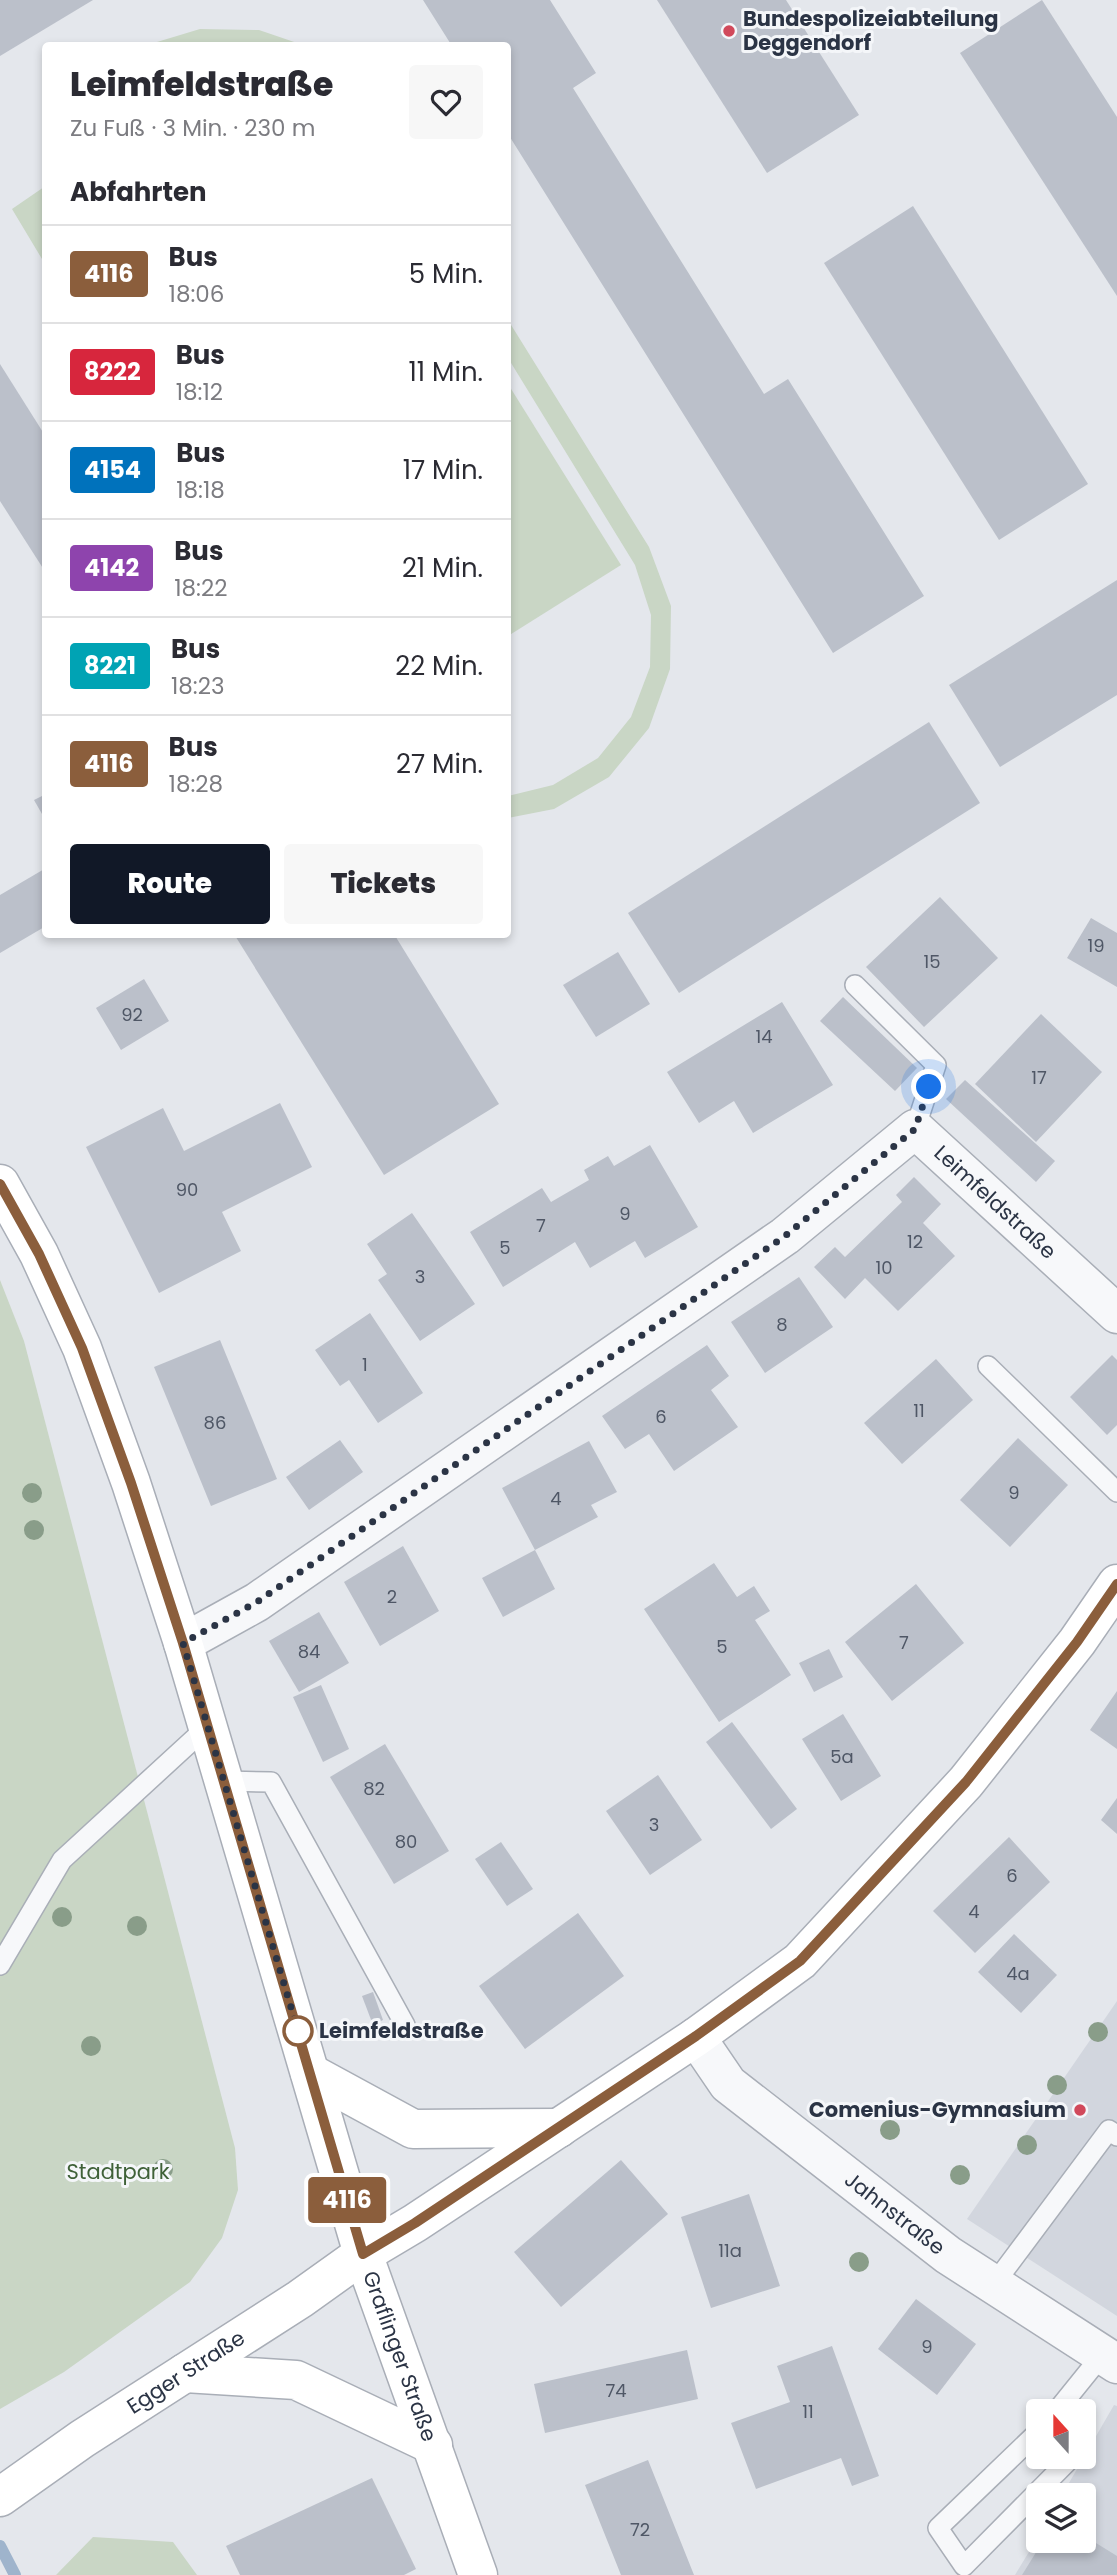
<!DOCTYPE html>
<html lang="de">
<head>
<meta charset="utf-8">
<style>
  :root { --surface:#fff; --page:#f7f7f7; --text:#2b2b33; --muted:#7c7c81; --line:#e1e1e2; --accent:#111827 }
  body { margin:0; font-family:Poppins,sans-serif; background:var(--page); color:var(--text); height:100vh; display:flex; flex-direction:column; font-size:26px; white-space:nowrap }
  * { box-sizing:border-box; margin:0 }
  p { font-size:23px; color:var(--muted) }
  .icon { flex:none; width:38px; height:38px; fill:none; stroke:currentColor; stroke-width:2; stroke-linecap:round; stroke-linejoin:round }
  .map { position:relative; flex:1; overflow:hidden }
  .sheet { position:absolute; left:42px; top:42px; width:469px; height:896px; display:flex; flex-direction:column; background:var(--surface); border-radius:7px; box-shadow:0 4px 10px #0003 }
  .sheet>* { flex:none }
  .badge { padding:0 14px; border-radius:5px; font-size:24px; line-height:46px }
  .needle { width:46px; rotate:339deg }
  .fabs { position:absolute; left:1026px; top:2399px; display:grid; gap:14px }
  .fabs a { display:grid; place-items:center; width:70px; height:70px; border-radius:7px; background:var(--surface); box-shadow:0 4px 10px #0003; font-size:35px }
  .you { position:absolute; width:35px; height:35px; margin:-18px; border:5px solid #fff; border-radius:50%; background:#1a73e8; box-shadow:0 0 0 10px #1a73e833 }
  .map>.badge { position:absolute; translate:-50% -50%; box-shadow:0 0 0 4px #fff }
  h2 { padding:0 28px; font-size:26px; line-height:63px }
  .round { display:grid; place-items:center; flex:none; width:74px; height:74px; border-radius:7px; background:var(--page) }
  .headline { display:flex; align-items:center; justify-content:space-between; height:119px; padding:0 28px }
  h1 { font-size:33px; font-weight:800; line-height:52px }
  .action { display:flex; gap:14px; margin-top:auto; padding:14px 28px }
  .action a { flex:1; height:80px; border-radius:7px; background:var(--accent); color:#fff; font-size:28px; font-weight:800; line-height:80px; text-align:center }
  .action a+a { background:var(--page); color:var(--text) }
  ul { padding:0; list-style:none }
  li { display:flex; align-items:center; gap:21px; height:98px; padding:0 28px; border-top:2px solid var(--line) }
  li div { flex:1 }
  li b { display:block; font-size:26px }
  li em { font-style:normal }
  li .badge { min-width:77px; font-weight:700; text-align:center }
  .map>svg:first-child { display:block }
</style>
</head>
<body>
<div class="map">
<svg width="1117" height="2575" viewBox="0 0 1117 2575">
  <rect width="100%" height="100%" fill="#e4e7ec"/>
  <g fill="#d2d6de">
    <path d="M1117,2001V2316L967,2219Z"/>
    <path d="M1114,2405L1117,2406V2575H1015L1038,2537V2541H1083V2496L1062,2495Z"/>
  </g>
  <g fill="#c9d6c5">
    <path d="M200,29L259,30L303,45H147Z"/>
    <path d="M45,183V264L12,209L44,187Z"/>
    <path d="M508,320L649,547L671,606L670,669L649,728L609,777L554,809L508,818V796L553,785L598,758L631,717L650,667L651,615L635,565L508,358Z"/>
    <path d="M508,384L621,565L508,636Z"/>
    <path d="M0,1280L24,1341L235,2148L238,2190L222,2238L190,2282L64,2372L0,2409Z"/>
    <path d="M93,2537L173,2542L197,2575H56Z"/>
  </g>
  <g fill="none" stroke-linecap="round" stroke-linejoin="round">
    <path stroke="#9fb4cc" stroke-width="12" d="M0,2546L15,2575"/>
  </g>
  <g fill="#bbc0ca">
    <path d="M0,0H93L0,56Z"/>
    <path d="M423,0H550L596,73L573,88L764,394L788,379L924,596L833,653L508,134V46H452Z"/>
    <path d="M657,0H786L859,115L767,173Z"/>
    <path d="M1042,0L1117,117V296L960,53Z"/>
    <path d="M913,206L1088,484L999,540L824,263Z"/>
    <path d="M0,364L46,437V573L0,501Z"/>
    <path d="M1117,580V695L1000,767L949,685Z"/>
    <path d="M929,722L980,803L679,993L628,913Z"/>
    <path d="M46,794V821L34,800Z"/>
    <path d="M46,868V926L0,953V895Z"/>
    <path d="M940,897L998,958L924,1027L866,967Z"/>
    <path d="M1091,918L1117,933V987L1067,958Z"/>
    <path d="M234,934H394L499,1104L384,1175Z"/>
    <path d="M618,952L650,1004L596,1037L563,985Z"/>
    <path d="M144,979L169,1021L121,1050L96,1008Z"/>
    <path d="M843,997L917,1068L895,1091L820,1021Z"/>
    <path d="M782,1002L833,1085L753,1133L734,1101L699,1123L667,1072Z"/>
    <path d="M1041,1014L1102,1072L1036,1142L975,1084Z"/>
    <path d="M965,1080L1055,1161L1036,1182L946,1099Z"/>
    <path d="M280,1103L312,1167L222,1212L241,1251L159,1293L86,1147L163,1108L184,1151Z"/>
    <path d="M650,1145L698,1227L645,1258L635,1241L590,1268L575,1242L503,1287L470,1232L542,1188L551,1202L589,1180L584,1170L608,1156L614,1166Z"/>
    <path d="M914,1177L941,1204L923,1223L955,1256L898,1311L865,1278L845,1299L814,1267L835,1247L845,1257L902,1202L896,1195Z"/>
    <path d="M412,1213L475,1304L420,1341L378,1280L387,1274L367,1244Z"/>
    <path d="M799,1277L833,1327L765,1373L731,1322Z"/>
    <path d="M370,1313L423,1393L378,1423L349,1380L340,1386L315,1350Z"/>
    <path d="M220,1340L277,1479L211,1506L154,1367Z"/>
    <path d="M707,1345L729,1376L711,1390L738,1427L674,1471L649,1434L625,1449L602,1416Z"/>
    <path d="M1112,1355L1117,1360V1425L1107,1435L1070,1397Z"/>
    <path d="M936,1359L973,1400L902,1464L864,1423Z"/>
    <path d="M1018,1438L1068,1485L1010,1547L960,1500Z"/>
    <path d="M340,1440L363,1472L309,1510L286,1477Z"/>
    <path d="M589,1441L617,1492L591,1505L598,1517L535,1550L502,1488Z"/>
    <path d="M403,1546L439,1611L380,1646L344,1582Z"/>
    <path d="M535,1550L555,1589L503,1617L482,1578Z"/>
    <path d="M714,1563L737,1597L754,1586L770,1611L755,1620L791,1675L719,1722L644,1609Z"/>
    <path d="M916,1584L964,1643L892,1701L845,1642Z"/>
    <path d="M319,1612L349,1663L299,1692L269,1641Z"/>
    <path d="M829,1649L843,1677L814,1692L799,1663Z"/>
    <path d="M321,1685L349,1749L323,1762L293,1697Z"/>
    <path d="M1117,1691V1749L1090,1730Z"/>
    <path d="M843,1714L881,1776L841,1801L802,1739Z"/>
    <path d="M732,1722L797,1809L771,1829L706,1742Z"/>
    <path d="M385,1744L449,1851L394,1884L330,1777Z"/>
    <path d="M658,1775L702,1840L650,1875L606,1811Z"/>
    <path d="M1117,1798V1834L1101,1820Z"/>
    <path d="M1009,1837L1050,1882L975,1953L933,1911Z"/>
    <path d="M501,1842L533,1889L507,1906L475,1859Z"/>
    <path d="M578,1913L624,1976L525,2049L479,1986Z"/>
    <path d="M1014,1934L1057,1975L1021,2013L978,1972Z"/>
    <path d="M373,1992L383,2020L373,2025L362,1996Z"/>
    <path d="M621,2160L668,2214L561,2307L514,2252Z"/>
    <path d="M749,2194L780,2286L711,2308L681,2217Z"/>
    <path d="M916,2299L976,2344L937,2395L878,2349Z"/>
    <path d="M832,2346L879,2476L852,2486L841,2458L756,2489L731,2423L790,2402L777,2366Z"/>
    <path d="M687,2350L698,2399L545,2433L534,2384Z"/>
    <path d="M648,2460L694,2575H621L585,2485Z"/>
    <path d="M372,2478L416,2569L404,2575H240L226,2546Z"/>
    <path d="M1083,2535L1117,2556V2575H1022L1043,2541H1083Z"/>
  </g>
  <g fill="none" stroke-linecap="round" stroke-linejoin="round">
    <defs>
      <g id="lane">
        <path d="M855,985L936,1065L915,1129"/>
        <path d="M988,1366L1117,1492"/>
        <path d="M224,1781L271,1782L405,2025"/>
        <path d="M0,1965L62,1860L208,1726"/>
        <path d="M994,2284L1109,2130L1117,2136"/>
        <path d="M1056,2412L1102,2355"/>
        <path d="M1038,2432L938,2528L964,2566L1072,2457"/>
      </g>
      <g id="street">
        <path id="s1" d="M183,1643L257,1602L785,1236L915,1129L1117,1314"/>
        <path id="s2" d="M696,2037L728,2084L948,2255L1117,2364"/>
      </g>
      <g id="secondary">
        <path id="s3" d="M0,1184L39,1254L82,1348L131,1483L183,1643L363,2254L478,2575"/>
        <path d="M310,2073L413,2129L559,2128"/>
        <path d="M185,2373L296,2380L433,2445"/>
        <path id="s4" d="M0,2497L82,2439L300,2299L363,2254L415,2223L696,2037L800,1961L966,1782L1077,1642L1117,1584"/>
      </g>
    </defs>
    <use href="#lane" stroke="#a9aeb7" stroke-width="22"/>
    <use href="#street" stroke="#a9aeb7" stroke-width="41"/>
    <use href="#secondary" stroke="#a9aeb7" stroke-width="41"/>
    <use href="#lane" stroke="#f7f8fa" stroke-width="19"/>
    <use href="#street" stroke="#f7f8fa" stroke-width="38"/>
    <use href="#secondary" stroke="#fff" stroke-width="38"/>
  </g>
  <g fill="#899d89">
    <circle cx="32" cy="1493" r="10"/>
    <circle cx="34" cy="1530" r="10"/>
    <circle cx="62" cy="1917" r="10"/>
    <circle cx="137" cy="1926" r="10"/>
    <circle cx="1098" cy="2032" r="10"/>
    <circle cx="91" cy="2046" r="10"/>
    <circle cx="1057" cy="2085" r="10"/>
    <circle cx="890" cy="2130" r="10"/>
    <circle cx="1027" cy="2145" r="10"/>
    <circle cx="163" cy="2169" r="10"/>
    <circle cx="960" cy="2175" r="10"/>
    <circle cx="859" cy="2262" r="10"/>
  </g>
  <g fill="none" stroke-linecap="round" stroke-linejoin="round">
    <defs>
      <path id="line" d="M0,1184L39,1254L82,1348L131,1483L183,1643L363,2254L415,2223L696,2036L800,1961L966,1782L1077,1642L1117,1584"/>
    </defs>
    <use href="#line" stroke="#fff" stroke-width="16"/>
    <use href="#line" stroke="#8b5e3c" stroke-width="10"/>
    <path stroke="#2b3445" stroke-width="7" stroke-dasharray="0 12.6" d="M298,2031L183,1643L257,1602L785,1236L915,1129L929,1087"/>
  </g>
  <g fill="#d1495b" stroke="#f4f6f9" stroke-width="2.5">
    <circle cx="729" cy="31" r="7"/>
    <circle cx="1080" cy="2110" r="7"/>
  </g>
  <circle fill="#fff" stroke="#8b5e3c" stroke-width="3.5" cx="298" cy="2031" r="14"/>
  <g text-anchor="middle" stroke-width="6" stroke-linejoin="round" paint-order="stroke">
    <g font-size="18" fill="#4f5766">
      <text x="1096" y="952">19</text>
      <text x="932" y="968">15</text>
      <text x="132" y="1021">92</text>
      <text x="764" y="1043">14</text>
      <text x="1039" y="1084">17</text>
      <text x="187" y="1196">90</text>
      <text x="625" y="1220">9</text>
      <text x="541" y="1232">7</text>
      <text x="915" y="1248">12</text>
      <text x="505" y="1254">5</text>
      <text x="884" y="1274">10</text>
      <text x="420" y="1283">3</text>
      <text x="782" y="1331">8</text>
      <text x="365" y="1371">1</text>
      <text x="919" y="1417">11</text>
      <text x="661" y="1423">6</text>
      <text x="215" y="1429">86</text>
      <text x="1014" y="1499">9</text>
      <text x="556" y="1505">4</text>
      <text x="392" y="1603">2</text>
      <text x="904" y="1649">7</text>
      <text x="722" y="1653">5</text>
      <text x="309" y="1658">84</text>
      <text x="842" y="1763">5a</text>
      <text x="374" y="1795">82</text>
      <text x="654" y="1831">3</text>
      <text x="406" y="1848">80</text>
      <text x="1012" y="1882">6</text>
      <text x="974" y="1918">4</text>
      <text x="1018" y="1980">4a</text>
      <text x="730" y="2257">11a</text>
      <text x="927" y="2353">9</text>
      <text x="616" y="2397">74</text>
      <text x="808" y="2418">11</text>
      <text x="640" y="2536">72</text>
    </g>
    <g font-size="21" font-weight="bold" fill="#2b3445" stroke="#f4f6f9" text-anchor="start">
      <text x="743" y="26">Bundespolizeiabteilung<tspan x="743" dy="24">Deggendorf</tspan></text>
      <text x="1066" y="2117" text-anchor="end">Comenius-Gymnasium</text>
    </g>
    <g font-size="21" fill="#2b3445" stroke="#f4f6f9">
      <text dy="7" stroke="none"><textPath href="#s1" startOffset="1004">Leimfeldstraße</textPath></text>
      <text dy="7" stroke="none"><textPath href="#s2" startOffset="268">Jahnstraße</textPath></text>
      <text dy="7" stroke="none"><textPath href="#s3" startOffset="1241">Graflinger Straße</textPath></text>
      <text dy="7" stroke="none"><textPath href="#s4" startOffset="224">Egger Straße</textPath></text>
    </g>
    <g font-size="21" font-weight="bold" fill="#2b3445" stroke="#f4f6f9" text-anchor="start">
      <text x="319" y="2038">Leimfeldstraße</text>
    </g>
    <g font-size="21" fill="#3f6138" stroke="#f4f6f9">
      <text x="118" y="2179">Stadtpark</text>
    </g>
  </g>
</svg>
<div class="fabs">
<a><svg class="needle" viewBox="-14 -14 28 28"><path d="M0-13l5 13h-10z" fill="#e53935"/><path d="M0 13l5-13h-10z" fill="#7c7c81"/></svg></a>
<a><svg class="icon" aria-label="layers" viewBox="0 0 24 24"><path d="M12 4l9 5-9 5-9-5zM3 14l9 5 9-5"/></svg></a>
</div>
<div class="you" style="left:929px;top:1087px"></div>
<b class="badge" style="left:347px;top:2200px;background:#8b5e3c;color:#fff">4116</b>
<section class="sheet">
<div class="headline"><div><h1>Leimfeldstraße</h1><p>Zu Fuß · 3 Min. · 230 m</p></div><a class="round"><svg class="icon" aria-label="heart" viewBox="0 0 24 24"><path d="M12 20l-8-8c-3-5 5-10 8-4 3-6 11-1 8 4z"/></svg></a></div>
<h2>Abfahrten</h2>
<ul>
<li><span class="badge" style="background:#8b5e3c;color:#fff">4116</span><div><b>Bus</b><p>18:06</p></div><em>5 Min.</em></li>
<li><span class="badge" style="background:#d7263d;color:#fff">8222</span><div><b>Bus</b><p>18:12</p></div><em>11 Min.</em></li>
<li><span class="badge" style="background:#0072bc;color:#fff">4154</span><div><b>Bus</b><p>18:18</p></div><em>17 Min.</em></li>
<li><span class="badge" style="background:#8e44ad;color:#fff">4142</span><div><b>Bus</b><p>18:22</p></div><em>21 Min.</em></li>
<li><span class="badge" style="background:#00a3b4;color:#fff">8221</span><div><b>Bus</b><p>18:23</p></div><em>22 Min.</em></li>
<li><span class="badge" style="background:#8b5e3c;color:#fff">4116</span><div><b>Bus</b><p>18:28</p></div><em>27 Min.</em></li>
</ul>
<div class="action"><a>Route</a><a>Tickets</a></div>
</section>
</div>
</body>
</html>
